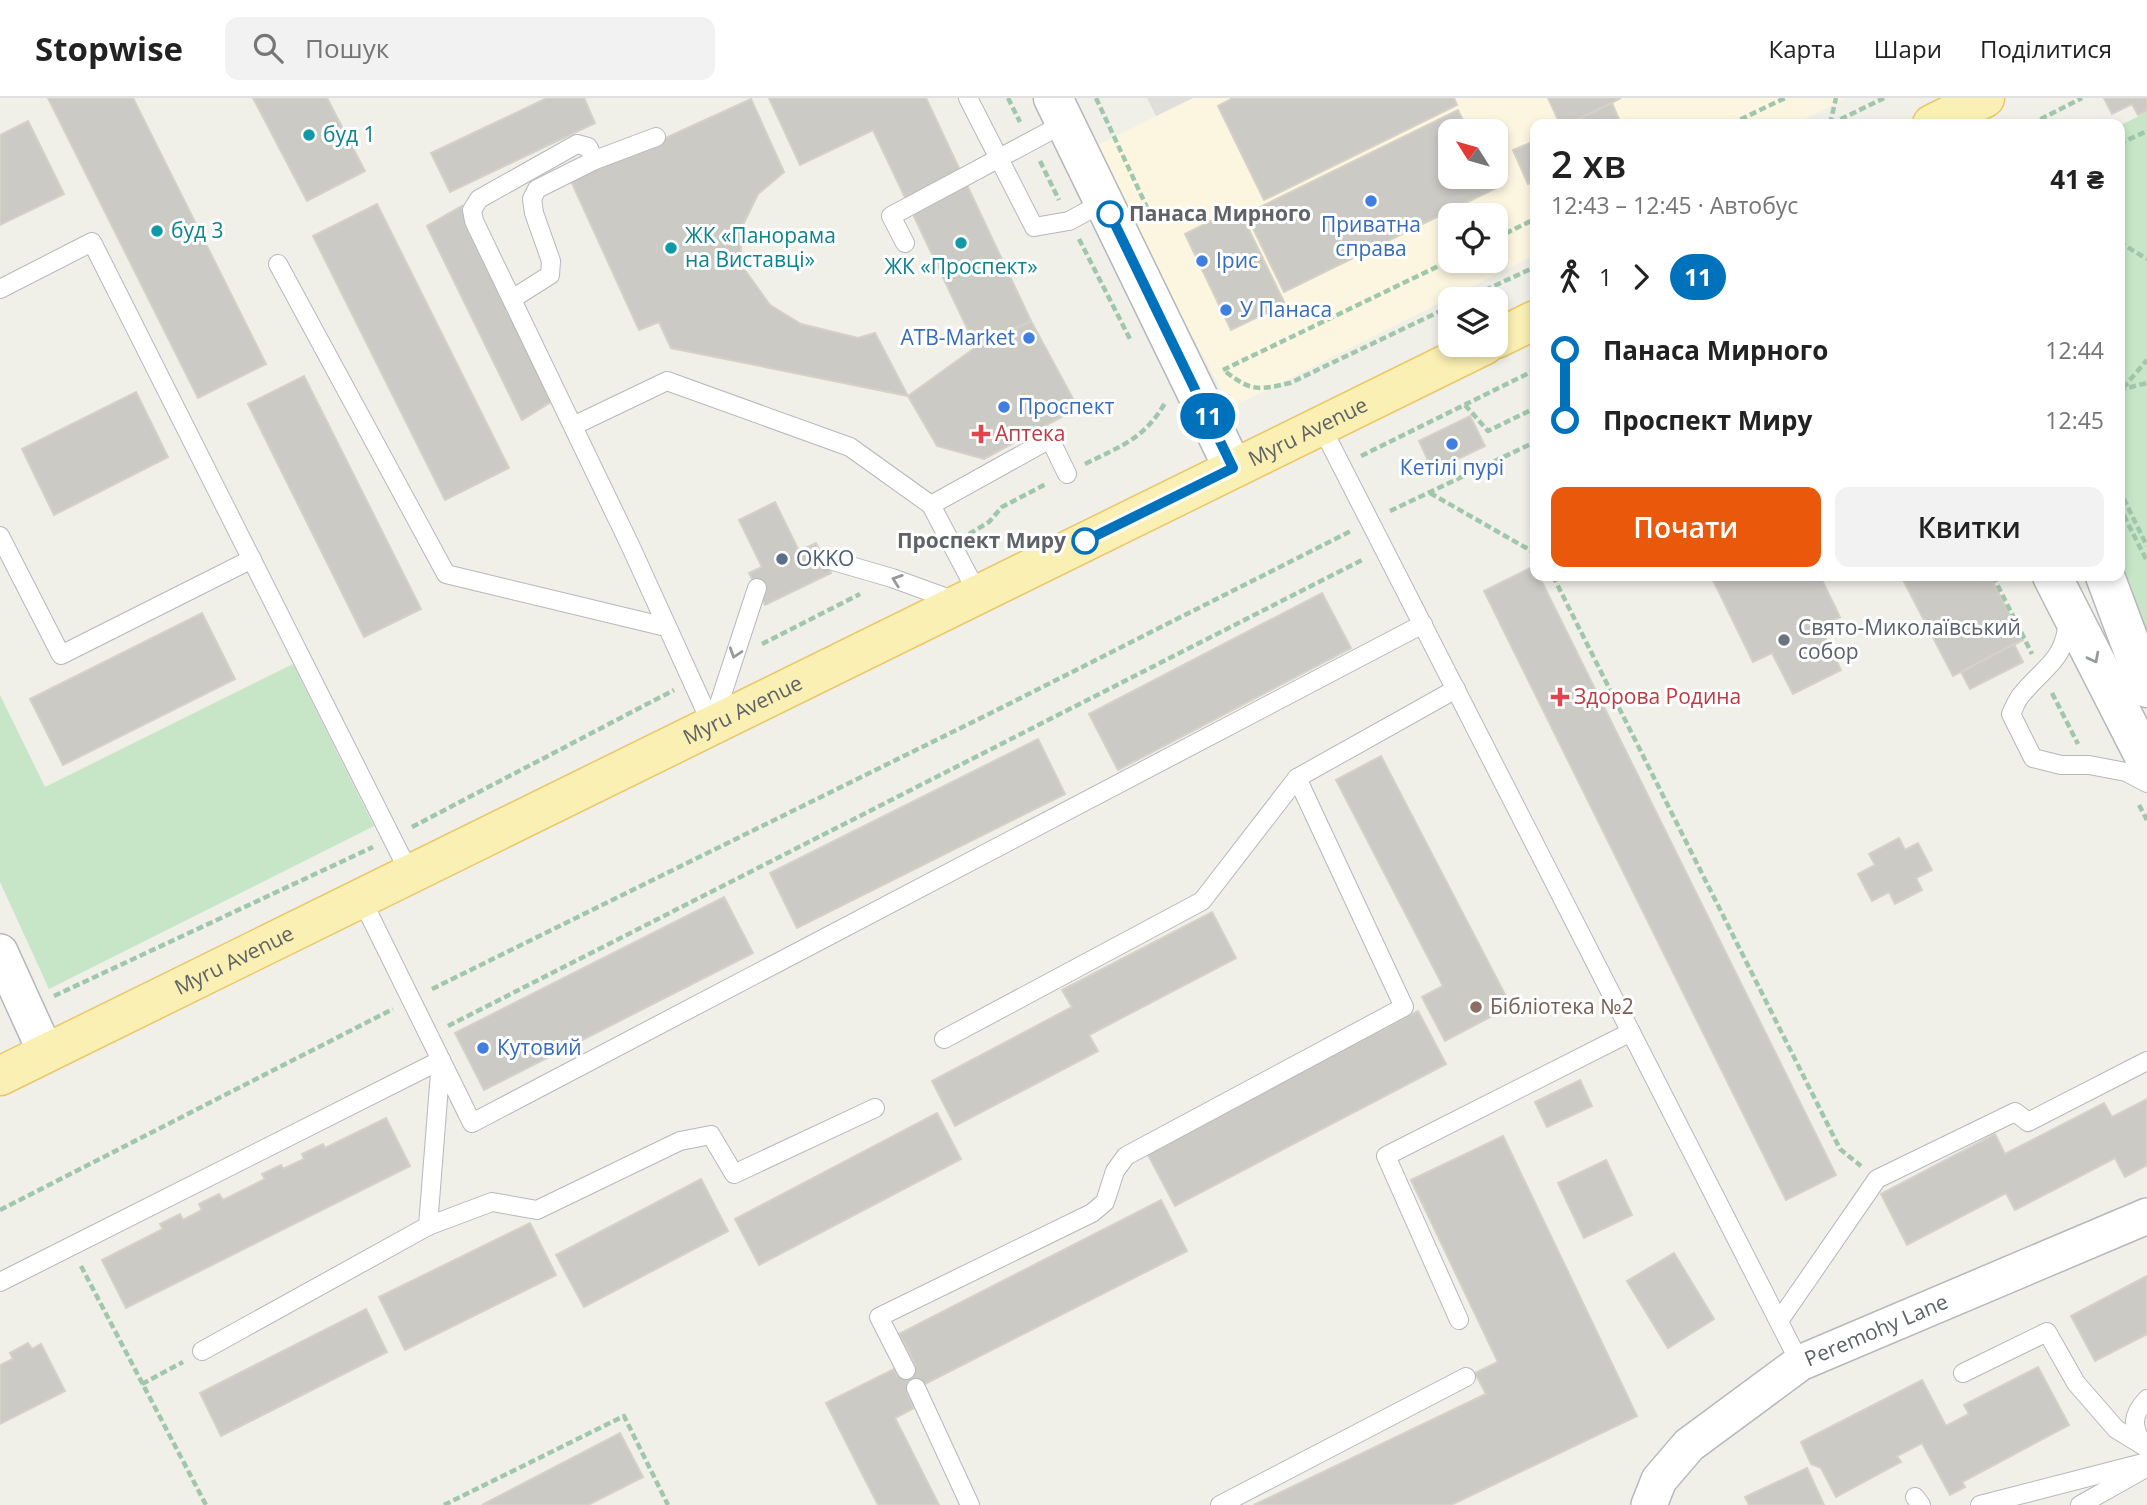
<!DOCTYPE html>
<html lang="uk">
<head>
<meta charset="utf-8">
<style>
  :root { --surface:#fff; --page:#f2f2f2; --text:#222; --muted:#767676; --line:#e0e0e0; --accent:#ea580c }
  body { margin:0; font-family:"Open Sans",sans-serif; background:var(--page); color:var(--text); height:100vh; display:flex; flex-direction:column; font-size:26px; white-space:nowrap }
  * { box-sizing:border-box; margin:0 }
  p { font-size:23px; color:var(--muted) }
  .icon { flex:none; width:38px; height:38px; fill:none; stroke:currentColor; stroke-width:2; stroke-linecap:round; stroke-linejoin:round }
  .map { position:relative; flex:1; overflow:hidden }
  .panel { position:absolute; left:1530px; top:21px; width:595px; height:462px; display:flex; flex-direction:column; background:var(--surface); border-radius:14px; box-shadow:0 4px 10px #0003 }
  .panel>* { flex:none }
  .badge { padding:0 14px; border-radius:23px; font-size:24px; line-height:46px }
  .needle { width:46px; rotate:307deg }
  .buttons { position:absolute; left:1438px; top:21px; display:grid; gap:14px }
  .buttons a { display:grid; place-items:center; width:70px; height:70px; border-radius:14px; background:var(--surface); box-shadow:0 4px 10px #0003; font-size:35px }
  .map>.badge { position:absolute; translate:-50% -50%; box-shadow:0 0 0 4px #fff }
  .legs { display:flex; align-items:center; gap:10px; height:77px; padding:0 21px; font-size:23px }
  .legs p { margin-inline-start:auto }
  .head { display:flex; align-items:center; justify-content:space-between; height:119px; padding:0 21px }
  h1 { font-size:38px; font-weight:600; line-height:52px }
  .action { display:flex; gap:14px; margin-top:auto; padding:14px 21px }
  .action a { flex:1; height:80px; border-radius:14px; background:var(--accent); color:#fff; font-size:28px; font-weight:600; line-height:80px; text-align:center }
  .action a+a { background:var(--page); color:var(--text) }
  ul { padding:0 21px; list-style:none }
  li { display:flex; align-items:center; gap:24px; height:70px; font-size:26px }
  li i { display:grid; place-items:center; width:10px; height:100%; margin:0 9px; background:currentColor }
  li i::after { content:''; width:18px; height:18px; margin:-9px; border:5px solid; border-radius:50%; background:var(--surface) }
  li p { margin-inline-start:auto }
  li:first-child i { background:linear-gradient(#0000 50%,currentColor 0) }
  li:last-child i { background:linear-gradient(currentColor 50%,#0000 0) }
  header { display:flex; align-items:center; gap:42px; box-sizing:border-box; height:98px; padding:0 35px; background:var(--surface); border-bottom:2px solid var(--line) }
  header strong { font-size:33px }
  nav { display:flex; gap:38px; margin-inline-start:auto; font-size:24px }
  .search { width:490px; height:63px; background:var(--page); display:flex; align-items:center; gap:18px; box-sizing:border-box; padding:0 24px; border-radius:14px; color:var(--muted); font-size:26px }
  .map>svg:first-child { display:block }
</style>
</head>
<body>
<header>
<strong>Stopwise</strong>
<div class="search"><svg class="icon" aria-label="search" viewBox="0 0 24 24"><circle cx="10" cy="10" r="6"/><path d="M15 15l6 6"/></svg>Пошук</div>
<nav><a>Карта</a><a>Шари</a><a>Поділитися</a></nav>
</header>
<div class="map">
<svg width="2147" height="1407" viewBox="0 0 2147 1407">
  <rect width="100%" height="100%" fill="#f0efe8"/>
  <path fill="#fcf6e1" fill-rule="evenodd" d="M1193,0H1847L1795,26H1535V157L1231,310L1092,50ZM1451,33H1496V79H1451ZM1451,117H1496V163H1451Z"/>
  <path fill="#dfdeda" d="M1147,0H1193L1156,18Z"/>
  <g fill="#c7e6c7">
    <path d="M2147,14V553L2119,478V28Z"/>
    <path d="M293,566L374,728L49,891L0,784V597L45,689Z"/>
  </g>
  <g fill="#cccac5" stroke="#d5d1c7" stroke-width="2">
    <path d="M48,0H133L266,266L198,300Z"/>
    <path d="M253,0H327L365,73L307,103Z"/>
    <path d="M547,0H584L595,25L450,94L431,55Z"/>
    <path d="M769,0H926L1031,223L976,249L873,32L800,67Z"/>
    <path d="M1233,0H1454L1457,7L1264,102L1218,8Z"/>
    <path d="M1548,0H1621L1568,26H1560Z"/>
    <path d="M2104,0H2147V13L2138,17L2132,6L2112,16Z"/>
    <path d="M751,1L784,74L758,96L740,133L742,168L770,207L801,226L858,240L875,235L908,298L671,250L659,224L639,232L571,83Z"/>
    <path d="M1612,5L1621,26H1568Z"/>
    <path d="M1458,12L1468,33H1451V79H1490L1496,90L1284,194L1246,116Z"/>
    <path d="M28,23L64,96L0,127V37Z"/>
    <path d="M1535,43V83L1528,86L1513,52Z"/>
    <path d="M377,106L509,370L445,402L313,138Z"/>
    <path d="M462,108L554,302L522,322L427,128Z"/>
    <path d="M1238,109L1285,206L1231,232L1185,136Z"/>
    <path d="M1031,223L1078,310L984,361L937,348L908,298L976,249Z"/>
    <path d="M304,278L421,511L364,539L248,306Z"/>
    <path d="M136,294L168,359L54,417L22,351Z"/>
    <path d="M1470,318L1485,348L1433,373L1419,343Z"/>
    <path d="M775,404L799,453L816,445L831,475L765,507L749,475L762,469L739,422Z"/>
    <path d="M1534,468L1535,478H1539L1836,1077L1786,1102L1484,493Z"/>
    <path d="M1711,478H1820L1840,519L1820,529L1841,572L1793,596L1772,555L1753,564Z"/>
    <path d="M1901,478H1990L2023,542L1953,578Z"/>
    <path d="M1322,495L1351,550L1118,672L1089,616Z"/>
    <path d="M202,515L235,581L63,667L30,601Z"/>
    <path d="M2014,546L2023,564L1970,591L1961,574Z"/>
    <path d="M1038,641L1065,696L797,830L770,775Z"/>
    <path d="M1381,658L1511,908L1445,943L1422,899L1443,888L1336,682Z"/>
    <path d="M1899,740L1905,752L1918,745L1932,772L1916,780L1922,792L1895,806L1889,794L1872,803L1858,776L1875,767L1869,756Z"/>
    <path d="M724,799L753,855L484,992L455,935Z"/>
    <path d="M1212,814L1236,860L1089,937L1098,953L955,1028L932,983L1072,909L1062,892Z"/>
    <path d="M1418,913L1446,966L1175,1108L1147,1055Z"/>
    <path d="M1580,982L1592,1008L1547,1029L1535,1004Z"/>
    <path d="M2147,1001V1067L2125,1079L2115,1060L2015,1112L2006,1095L1907,1147L1881,1096L1995,1036L2005,1056L2104,1005L2112,1019Z"/>
    <path d="M937,1015L961,1061L759,1167L735,1121Z"/>
    <path d="M386,1020L410,1068L126,1210L102,1162L163,1131L160,1126L180,1116L183,1122L202,1112L199,1106L219,1096L223,1102L265,1081L262,1076L281,1067L283,1071L304,1061L302,1056L323,1046L325,1050Z"/>
    <path d="M1503,1038L1637,1318L1451,1407H1254L1486,1296L1475,1275L1498,1264L1411,1082Z"/>
    <path d="M1606,1062L1632,1117L1584,1140L1558,1085Z"/>
    <path d="M701,1081L728,1133L584,1209L556,1157Z"/>
    <path d="M1161,1102L1187,1153L907,1295L914,1310L895,1320L939,1407H878L826,1305L894,1271L897,1277L916,1267L899,1236Z"/>
    <path d="M530,1125L556,1177L405,1252L379,1199Z"/>
    <path d="M1674,1155L1714,1221L1668,1250L1627,1183Z"/>
    <path d="M2147,1178V1236L2095,1263L2071,1218Z"/>
    <path d="M366,1211L387,1254L221,1338L200,1295Z"/>
    <path d="M28,1245L32,1251L41,1246L65,1293L0,1326V1267L13,1261L10,1255Z"/>
    <path d="M2038,1269L2069,1327L1962,1384L1965,1389L1950,1397L1922,1345L1897,1358L1901,1364L1836,1399L1821,1370L1811,1366L1801,1344L1922,1282L1946,1328L1969,1316L1964,1307Z"/>
    <path d="M620,1335L643,1379L588,1407H482Z"/>
    <path d="M1807,1370L1824,1407H1749L1745,1399Z"/>
  </g>
  <g fill="none" stroke-linecap="round" stroke-linejoin="round">
    <defs>
      <g id="lane">
        <path d="M968,0L1034,129L1069,123L1104,104"/>
        <path d="M656,39L595,62L588,49L577,46L479,101L472,112L474,123L630,447L712,627"/>
        <path d="M905,145L891,118L1065,25"/>
        <path d="M278,166L446,476L666,529"/>
        <path d="M0,191L92,144L410,776"/>
        <path d="M512,201L550,177L551,163L534,115L532,101L537,91L595,62"/>
        <path d="M573,328L667,283L850,349L931,407L978,496"/>
        <path d="M1321,328L1800,1265"/>
        <path d="M931,407L1050,341L1067,376"/>
        <path d="M0,438L61,557L252,461"/>
        <path d="M823,460L892,480L958,504"/>
        <path d="M2068,520C2066,562 2045,568 2022,596C2017,601 2014,610 2011,616L2033,660L2061,667H2089L2126,674L2147,685"/>
        <path d="M713,624L757,490"/>
        <path d="M361,800L472,1025L1423,526"/>
        <path d="M944,941L1202,803L1297,680L1456,591"/>
        <path d="M428,1128L492,1104L537,1112L680,1043L711,1037L734,1076L875,1010"/>
        <path d="M0,1184L441,962"/>
        <path d="M1459,1222L1386,1058L1631,934"/>
        <path d="M1779,1223L1877,1081L2015,1014L2028,1024L2147,963"/>
        <path d="M202,1253L428,1128L441,962"/>
        <path d="M906,1272L879,1219L1092,1115L1105,1104L1115,1073L1126,1058L1404,909L1297,680"/>
        <path d="M1963,1275L2047,1234L2076,1285L2116,1331L2147,1350"/>
        <path d="M916,1290L970,1407"/>
        <path d="M2145,1346L2144,1348C2132,1328 2131,1318 2147,1301"/>
        <path d="M1915,1399L1921,1407"/>
        <path d="M1220,1407L1466,1279"/>
        <path d="M1980,1407L2147,1364"/>
        <path d="M2080,1407L2144,1371"/>
      </g>
      <g id="street">
        <path d="M0,854L46,955"/>
        <path id="s1" d="M1649,1407L1659,1382L1689,1347L1800,1265L2147,1118"/>
      </g>
      <g id="secondary">
        <path d="M1053,0L1233,370"/>
        <path d="M2052,478L2147,664"/>
        <path d="M2105,478L2147,590"/>
      </g>
      <g id="primary">
        <path d="M1932,26L1985,0"/>
        <path d="M1496,241L1535,222"/>
        <path id="s2" d="M0,978L1485,247"/>
      </g>
    </defs>
    <use href="#lane" stroke="#b5b8bc" stroke-width="20"/>
    <use href="#street" stroke="#b5b8bc" stroke-width="38"/>
    <use href="#secondary" stroke="#b4b7bb" stroke-width="41"/>
    <use href="#primary" stroke="#e9c768" stroke-width="41"/>
    <g stroke="#a0c7ac" stroke-width="4.5" stroke-dasharray="7 3.5" stroke-linecap="butt">
      <path d="M1008,0L1020,24"/>
      <path d="M1096,0L1151,118"/>
      <path d="M1731,26L1785,0"/>
      <path d="M1830,26L1836,0"/>
      <path d="M1831,26L1884,0"/>
      <path d="M2031,26L2082,0"/>
      <path d="M2119,46L2147,33"/>
      <path d="M1040,63L1059,102"/>
      <path d="M1496,140L1535,121"/>
      <path d="M1079,141L1131,243"/>
      <path d="M2119,144L2147,161"/>
      <path d="M1466,201L1535,169"/>
      <path d="M1223,272L1451,162"/>
      <path d="M1226,274C1252,294 1259,292 1290,285L1451,208"/>
      <path d="M2123,290L2147,262"/>
      <path d="M2119,292L2147,285"/>
      <path d="M1465,307L1488,333L1535,310"/>
      <path d="M1361,358L1535,272"/>
      <path d="M1085,366C1121,348 1144,341 1165,305"/>
      <path d="M2119,391L2147,448"/>
      <path d="M1430,395L1535,455"/>
      <path d="M2119,408L2147,463"/>
      <path d="M1390,413L1535,344"/>
      <path d="M969,436L989,424L1002,409L1046,386"/>
      <path d="M1553,478L1840,1051L1861,1068"/>
      <path d="M1993,478L2032,556"/>
      <path d="M762,546L860,496"/>
      <path d="M2052,595L2078,646"/>
      <path d="M2139,707L2147,722"/>
      <path d="M412,729L674,592"/>
      <path d="M432,891L991,615L1351,433"/>
      <path d="M54,898L373,749"/>
      <path d="M448,928L1364,461"/>
      <path d="M0,1112L393,911"/>
      <path d="M81,1168L206,1407"/>
      <path d="M142,1286L183,1264"/>
      <path d="M444,1407L624,1318L668,1407"/>
    </g>
    <use href="#lane" stroke="#fff" stroke-width="18"/>
    <use href="#street" stroke="#fff" stroke-width="35"/>
    <use href="#secondary" stroke="#fff" stroke-width="38"/>
    <use href="#primary" stroke="#faf0b3" stroke-width="38"/>
  </g>
  <defs><path id="oneway-chevron" d="M-2-3.5L2.5 0L-2 3.5" fill="none" stroke-width="1.6" stroke-linecap="round" stroke-linejoin="round" transform="scale(1.75)"/></defs>
  <g stroke="#979a9c">
    <use href="#oneway-chevron" transform="translate(897 482) rotate(-161)"/>
    <use href="#oneway-chevron" transform="translate(735 555) rotate(108)"/>
    <use href="#oneway-chevron" transform="translate(2094 560) rotate(63)"/>
  </g>
  <g fill="none" stroke-linecap="round" stroke-linejoin="round">
    <defs>
      <path id="line-1" d="M1085,443L1233,370L1110,116"/>
    </defs>
    <use href="#line-1" stroke="#fff" stroke-width="16"/>
    <use href="#line-1" stroke="#0072bc" stroke-width="10"/>
  </g>
  <g fill="#0f9aa8" stroke="#fff" stroke-width="2.5">
    <circle cx="309" cy="37" r="7"/>
    <circle cx="157" cy="133" r="7"/>
    <circle cx="961" cy="145" r="7"/>
    <circle cx="671" cy="150" r="7"/>
  </g>
  <g fill="#3f7fe0" stroke="#fff" stroke-width="2.5">
    <circle cx="1371" cy="103" r="7"/>
    <circle cx="1202" cy="163" r="7"/>
    <circle cx="1226" cy="212" r="7"/>
    <circle cx="1029" cy="240" r="7"/>
    <circle cx="1004" cy="309" r="7"/>
    <circle cx="1452" cy="346" r="7"/>
    <circle cx="483" cy="950" r="7"/>
  </g>
  <g fill="#fff" stroke="#0072bc" stroke-width="3.5">
    <circle cx="1110" cy="116" r="12"/>
    <circle cx="1085" cy="443" r="12"/>
  </g>
  <g fill="#e0444e" stroke="#fff" stroke-width="2.5">
    <path d="M977.5 325.5h7v7h7v7h-7v7h-7v-7h-7v-7h7z"/>
    <path d="M1556.5 588.5h7v7h7v7h-7v7h-7v-7h-7v-7h7z"/>
  </g>
  <circle fill="#5c6f8a" stroke="#fff" stroke-width="2.5" cx="782" cy="461" r="7"/>
  <circle fill="#6b7280" stroke="#fff" stroke-width="2.5" cx="1784" cy="542" r="7"/>
  <circle fill="#8d6e63" stroke="#fff" stroke-width="2.5" cx="1476" cy="909" r="7"/>
  <g text-anchor="middle" stroke-width="6" stroke-linejoin="round" paint-order="stroke">
    <g font-size="21" fill="#0d838f" stroke="#fff" text-anchor="start">
      <text x="323" y="44">буд 1</text>
      <text x="171" y="140">буд 3</text>
      <text x="685" y="145">ЖК «Панорама<tspan x="685" dy="24">на Виставці»</tspan></text>
      <text x="961" y="176" text-anchor="middle">ЖК «Проспект»</text>
    </g>
    <g font-size="21" font-weight="bold" fill="#5f6367" stroke="#fff" text-anchor="start">
      <text x="1129" y="123">Панаса Мирного</text>
      <text x="1066" y="450" text-anchor="end">Проспект Миру</text>
    </g>
    <g font-size="21" fill="#366cbe" stroke="#fff" text-anchor="start">
      <text x="1371" y="134" text-anchor="middle">Приватна<tspan x="1371" dy="24">справа</tspan></text>
      <text x="1216" y="170">Ірис</text>
      <text x="1240" y="219">У Панаса</text>
      <text x="1015" y="247" text-anchor="end">ATB-Market</text>
      <text x="1018" y="316">Проспект</text>
      <text x="1452" y="377" text-anchor="middle">Кетілі пурі</text>
      <text x="497" y="957">Кутовий</text>
    </g>
    <g font-size="21" fill="#5f6367" stroke="#fff">
      <text dy="7" stroke="none"><textPath href="#s2" startOffset="1458">Myru Avenue</textPath></text>
      <text dy="7" stroke="none"><textPath href="#s2" startOffset="828">Myru Avenue</textPath></text>
      <text dy="7" stroke="none"><textPath href="#s2" startOffset="261">Myru Avenue</textPath></text>
      <text dy="7" stroke="none"><textPath href="#s1" startOffset="294">Peremohy Lane</textPath></text>
    </g>
    <g font-size="21" fill="#be3a42" stroke="#fff" text-anchor="start">
      <text x="995" y="343">Аптека</text>
      <text x="1574" y="606">Здорова Родина</text>
    </g>
    <g font-size="21" fill="#4e5e75" stroke="#fff" text-anchor="start">
      <text x="796" y="468">OKKO</text>
    </g>
    <g font-size="21" fill="#5b616d" stroke="#fff" text-anchor="start">
      <text x="1798" y="537">Свято-Миколаївський<tspan x="1798" dy="24">собор</tspan></text>
    </g>
    <g font-size="21" fill="#785e54" stroke="#fff" text-anchor="start">
      <text x="1490" y="916">Бібліотека №2</text>
    </g>
  </g>
</svg>
<div class="buttons">
<a><svg class="needle" viewBox="-14 -14 28 28"><path d="M0-13l5 13h-10z" fill="#e53935"/><path d="M0 13l5-13h-10z" fill="#767676"/></svg></a>
<a><svg class="icon" aria-label="locate" viewBox="0 0 24 24"><circle cx="12" cy="12" r="6"/><path d="M12 2v4M12 18v4M2 12h4M18 12h4"/></svg></a>
<a><svg class="icon" aria-label="layers" viewBox="0 0 24 24"><path d="M12 4l9 5-9 5-9-5zM3 14l9 5 9-5"/></svg></a>
</div>
<b class="badge" style="left:1208px;top:318px;background:#0072bc;color:#fff">11</b>
<section class="panel">
<div class="head"><div><h1>2 хв</h1><p>12:43 – 12:45 · Автобус</p></div><b>41 ₴</b></div>
<div class="legs"><svg class="icon" aria-label="walk" viewBox="0 0 24 24"><circle cx="13" cy="4" r="2"/><path d="M13 8l-2 6 4 7M11 14l-3 7M7 12l3-4h3l4 4"/></svg>1<svg class="icon" aria-label="forward" viewBox="0 0 24 24"><path d="M9 5l7 7-7 7"/></svg><b class="badge" style="background:#0072bc;color:#fff">11</b></div>
<ul>
<li><i style="color:#0072bc"></i><b>Панаса Мирного</b><p>12:44</p></li>
<li><i style="color:#0072bc"></i><b>Проспект Миру</b><p>12:45</p></li>
</ul>
<div class="action"><a>Почати</a><a>Квитки</a></div>
</section>
</div>
</body>
</html>
